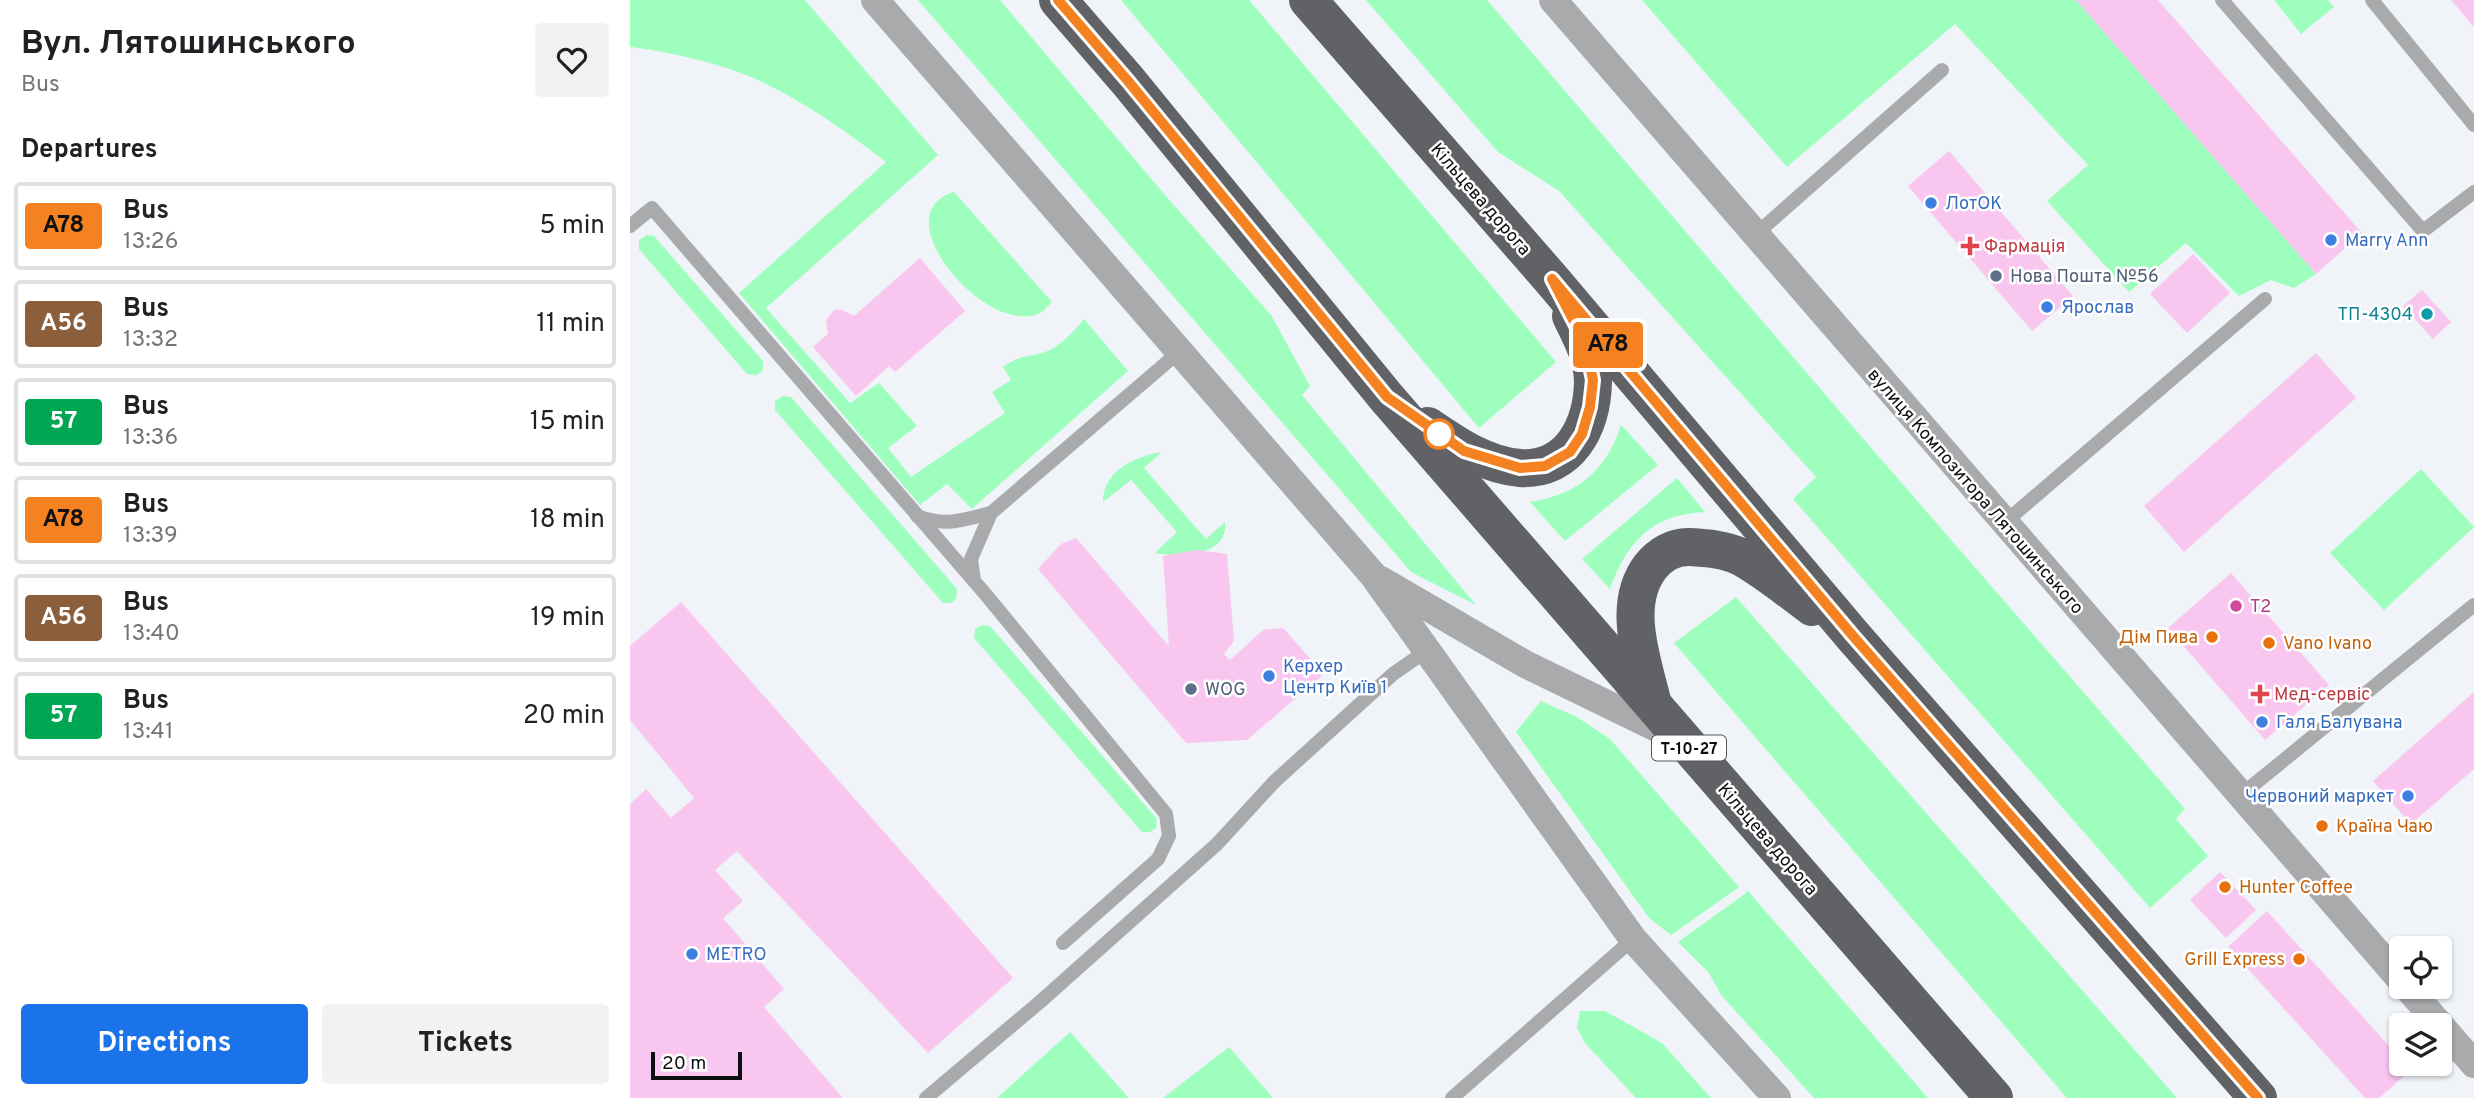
<!DOCTYPE html>
<html lang="en">
<head>
<meta charset="utf-8">
<style>
  :root { --surface:#fff; --page:#f2f2f2; --text:#202124; --muted:#757577; --line:#e0e0e0; --accent:#1a73e8 }
  body { margin:0; font-family:Overpass,sans-serif; background:var(--page); color:var(--text); height:100vh; display:flex; flex-direction:column; font-size:26px; white-space:nowrap }
  * { box-sizing:border-box; margin:0 }
  p { font-size:23px; color:var(--muted) }
  .icon { flex:none; width:38px; height:38px; fill:none; stroke:currentColor; stroke-width:2; stroke-linecap:round; stroke-linejoin:round }
  .map { position:relative; flex:1; overflow:hidden }
  .panel { display:flex; flex-direction:column; background:var(--surface); width:630px }
  .panel>* { flex:none }
  .badge { padding:0 14px; border-radius:5px; font-size:24px; line-height:46px }
  .controls { position:absolute; left:1759px; top:936px; display:grid; gap:14px }
  .controls a { display:grid; place-items:center; width:63px; height:63px; border-radius:7px; background:var(--surface); box-shadow:0 2px 5px #0004; font-size:35px }
  .scale { position:absolute; left:21px; bottom:18px; width:91px; box-sizing:border-box; padding-left:7px; border:4px solid #0e0f11; border-top:0; font-size:19px; line-height:24px; white-space:nowrap; color:#0e0f11; -webkit-text-stroke:5px #fff; paint-order:stroke }
  .map>.badge { position:absolute; translate:-50% -50%; box-shadow:0 0 0 4px #fff }
  h2 { padding:0 21px; font-size:26px; line-height:63px }
  .round { display:grid; place-items:center; flex:none; width:74px; height:74px; border-radius:7px; background:var(--page) }
  .overview { display:flex; align-items:center; justify-content:space-between; height:119px; padding:0 21px }
  h1 { font-size:33px; font-weight:700; line-height:52px }
  .cta { display:flex; gap:14px; margin-top:auto; padding:14px 21px }
  .cta a { flex:1; height:80px; border-radius:7px; background:var(--accent); color:#fff; font-size:28px; font-weight:700; line-height:80px; text-align:center }
  .cta a+a { background:var(--page); color:var(--text) }
  ul { padding:0; list-style:none }
  li { display:flex; align-items:center; gap:21px; height:88px; margin:0 14px 10px; padding:0 7px; border:4px solid var(--line); border-radius:7px }
  li div { flex:1 }
  li b { display:block; font-size:26px }
  li em { font-style:normal }
  li .badge { min-width:77px; font-weight:700; text-align:center }
  main { display:flex; flex:1; min-height:0 }
  .map>svg:first-child { display:block }
</style>
</head>
<body>
<main>
<section class="panel">
<div class="overview"><div><h1>Вул. Лятошинського</h1><p>Bus</p></div><a class="round"><svg class="icon" aria-label="heart" viewBox="0 0 24 24"><path d="M12 20l-8-8c-3-5 5-10 8-4 3-6 11-1 8 4z"/></svg></a></div>
<h2>Departures</h2>
<ul>
<li><span class="badge" style="background:#f58220;color:#111">А78</span><div><b>Bus</b><p>13:26</p></div><em>5 min</em></li>
<li><span class="badge" style="background:#8b5e3c;color:#fff">A56</span><div><b>Bus</b><p>13:32</p></div><em>11 min</em></li>
<li><span class="badge" style="background:#00a651;color:#fff">57</span><div><b>Bus</b><p>13:36</p></div><em>15 min</em></li>
<li><span class="badge" style="background:#f58220;color:#111">А78</span><div><b>Bus</b><p>13:39</p></div><em>18 min</em></li>
<li><span class="badge" style="background:#8b5e3c;color:#fff">A56</span><div><b>Bus</b><p>13:40</p></div><em>19 min</em></li>
<li><span class="badge" style="background:#00a651;color:#fff">57</span><div><b>Bus</b><p>13:41</p></div><em>20 min</em></li>
</ul>
<div class="cta"><a>Directions</a><a>Tickets</a></div>
</section>
<div class="map">
<svg width="1844" height="1098" viewBox="0 0 1844 1098">
  <rect width="100%" height="100%" fill="#f0f4f8"/>
  <g fill="#9dfebe">
    <path d="M0,0H175L308,155L136,308L220,403L249,383L287,426L258,448L281,477L375,413L362,392L381,380L373,367C393,354 395,358 415,352C430,346 444,332 454,319L498,371L342,509L317,484L290,505L109,293L256,162C217,132 175,102 130,81C97,65 36,51 0,47Z"/>
    <path d="M288,0H370L535,195L641,315L680,386L672,395L846,605L781,572Z"/>
    <path d="M491,0H619L926,362L849,428Z"/>
    <path d="M736,0H857L1243,450L1555,809L1546,819L1578,856L1520,908L1163,499L1186,477L929,191L868,152Z"/>
    <path d="M1012,0H1446L1686,274L1664,288L1641,280L1609,296L1556,243L1499,292L1417,201L1458,165L1325,24L1157,167Z"/>
    <path d="M1644,0H1698L1704,7L1671,34Z"/>
    <path d="M324,192L422,302C419,305 415,310 410,313C358,339 250,214 324,192Z"/>
    <path d="M17,235L24,236L133,361V370L127,375L117,374L9,249V240Z"/>
    <path d="M153,396L161,397L327,589L326,599L321,603H313L145,410V401Z"/>
    <path d="M991,425L1028,465L935,541L900,502C946,495 977,471 991,425Z"/>
    <path d="M532,452L514,468L576,539L595,522C599,558 547,557 525,553L547,532L501,480L473,502C473,471 505,456 532,452Z"/>
    <path d="M1791,469L1844,527L1754,610L1700,553Z"/>
    <path d="M1047,478L1075,512C1023,514 997,541 980,589L952,559Z"/>
    <path d="M1106,597L1547,1098H1437L1044,643Z"/>
    <path d="M352,625L360,626L527,819L526,828L520,832H512L344,638L345,629Z"/>
    <path d="M911,701L947,717L980,739L1109,887L1041,935L1019,918L886,732Z"/>
    <path d="M1117,890L1298,1098H1184L1091,995L1079,973L1048,942L1116,893Z"/>
    <path d="M950,1011H975L1032,1043L1081,1098H1006L955,1043L947,1028Z"/>
    <path d="M440,1032L499,1098H367Z"/>
    <path d="M599,1047L643,1098H533Z"/>
  </g>
  <g fill="#f8c6ee">
    <path d="M1446,0H1528L1732,233L1686,274Z"/>
    <path d="M1821,0H1844V27Z"/>
    <path d="M1319,151L1443,296L1402,331L1278,186Z"/>
    <path d="M1563,254L1600,293L1557,333L1520,294Z"/>
    <path d="M290,258L335,311L265,372L259,366L226,396L183,347L198,334L196,320L204,310H212L224,316Z"/>
    <path d="M1792,290L1821,322L1803,339L1773,306Z"/>
    <path d="M1686,353L1726,398L1554,552L1514,506Z"/>
    <path d="M446,538L539,646L533,556L566,550L597,554L604,641L594,654L600,660L633,630L653,628L694,674L617,740L556,743L408,569L431,544Z"/>
    <path d="M1601,573L1699,685L1635,740L1538,628Z"/>
    <path d="M51,602L383,978L298,1053L107,851L85,870L113,901L93,918L154,989L134,1007L213,1098H0V804L16,789L41,818L64,798L0,720V646Z"/>
    <path d="M1844,692V769L1781,824L1743,781Z"/>
    <path d="M1590,872L1626,910L1596,938L1560,900Z"/>
    <path d="M1637,911L1771,1059V1064H1775L1781,1070L1749,1098H1735L1598,947Z"/>
  </g>
  <g fill="none" stroke-linecap="round" stroke-linejoin="round">
    <g stroke="#a9aaac" stroke-width="14">
      <path d="M1592,0L1793,231L1844,192"/>
      <path d="M1742,0L1844,125"/>
      <path d="M0,226L22,208L357,596L536,814L539,836L528,859L433,943"/>
      <path d="M1125,235L1312,70"/>
      <path d="M287,516C317,527 331,520 361,513"/>
      <path d="M1374,523L1635,299"/>
      <path d="M344,581L341,559L361,513L549,352"/>
      <path d="M1611,795L1844,605"/>
      <path d="M296,1098L411,1001L587,844L645,781L763,674L796,651"/>
      <path d="M822,1098L1003,939"/>
    </g>
    <g stroke="#a9aaac" stroke-width="28">
      <path d="M245,0L743,575L1003,939L1147,1098"/>
      <path d="M923,0L1771,980"/>
      <path d="M751,580L895,664L1045,737"/>
      <path d="M1777,987L1844,1064"/>
    </g>
    <g stroke="#606266" stroke-width="38">
      <path d="M428,0L498,81L756,397L1364,1098"/>
      <path d="M678,0L922,280L1223,636L1628,1098"/>
      <path d="M798,426C826,445 855,465 890,468C940,471 962,426 963,382C963,359 951,336 941,316"/>
      <path d="M1022,701C1012,659 991,604 1021,566C1030,555 1043,547 1058,547C1075,548 1095,549 1111,557C1135,570 1159,590 1182,607"/>
    </g>
  </g>
  <g fill="none" stroke-linecap="round" stroke-linejoin="round">
    <defs>
      <path id="line" d="M428,0L498,81L757,397L834,451L890,468L915,466L940,452L952,434L960,407L963,380L955,343L922,279L1223,636L1628,1098"/>
    </defs>
    <use href="#line" stroke="#fff" stroke-width="16"/>
    <use href="#line" stroke="#f58220" stroke-width="10"/>
  </g>
  <g fill="#3f7fe0" stroke="#fff" stroke-width="2.5">
    <circle cx="1301" cy="203" r="7"/>
    <circle cx="1701" cy="240" r="7"/>
    <circle cx="1417" cy="307" r="7"/>
    <circle cx="639" cy="676" r="7"/>
    <circle cx="1632" cy="722" r="7"/>
    <circle cx="1778" cy="796" r="7"/>
    <circle cx="62" cy="954" r="7"/>
  </g>
  <g fill="#e0444e" stroke="#fff" stroke-width="2.5">
    <path d="M1336.5 235.5h7v7h7v7h-7v7h-7v-7h-7v-7h7z"/>
    <path d="M1626.5 683.5h7v7h7v7h-7v7h-7v-7h-7v-7h7z"/>
  </g>
  <g fill="#5c6f8a" stroke="#fff" stroke-width="2.5">
    <circle cx="1366" cy="276" r="7"/>
    <circle cx="561" cy="689" r="7"/>
  </g>
  <circle fill="#0f9aa8" stroke="#fff" stroke-width="2.5" cx="1797" cy="314" r="7"/>
  <circle fill="#fff" stroke="#f58220" stroke-width="3.5" cx="809" cy="434" r="14"/>
  <circle fill="#d1479c" stroke="#fff" stroke-width="2.5" cx="1606" cy="606" r="7"/>
  <g fill="#e8710a" stroke="#fff" stroke-width="2.5">
    <circle cx="1582" cy="637" r="7"/>
    <circle cx="1639" cy="643" r="7"/>
    <circle cx="1692" cy="826" r="7"/>
    <circle cx="1595" cy="887" r="7"/>
    <circle cx="1669" cy="959" r="7"/>
  </g>
  <g text-anchor="middle" stroke-width="5" stroke-linejoin="round" paint-order="stroke">
    <rect fill="#fff" stroke="#565758" stroke-width="2" x="1022" y="735.5" width="74" height="25" rx="5"/>
    <g font-size="16" font-weight="bold" fill="#0e0f11">
      <text x="1059" y="754">Т-10-27</text>
    </g>
    <g font-size="18" fill="#0e0f11" stroke="#fff">
      <text transform="translate(851 199) rotate(49)" y="6">Кільцева дорога</text>
      <text transform="translate(1346 491) rotate(49)" y="6">вулиця Композитора Лятошинського</text>
      <text transform="translate(1138 839) rotate(49)" y="6">Кільцева дорога</text>
    </g>
    <g font-size="18" fill="#366cbe" stroke="#fff" text-anchor="start">
      <text x="1315" y="209">ЛотОК</text>
      <text x="1715" y="246">Marry Ann</text>
      <text x="1431" y="313">Ярослав</text>
      <text x="653" y="672">Керхер<tspan x="653" dy="21">Центр Київ 1</tspan></text>
      <text x="1646" y="728">Галя Балувана</text>
      <text x="1764" y="802" text-anchor="end">Червоний маркет</text>
      <text x="76" y="960">METRO</text>
    </g>
    <g font-size="18" fill="#be3a42" stroke="#fff" text-anchor="start">
      <text x="1354" y="252">Фармація</text>
      <text x="1644" y="700">Мед-сервіс</text>
    </g>
    <g font-size="18" fill="#4e5e75" stroke="#fff" text-anchor="start">
      <text x="1380" y="282">Нова Пошта №56</text>
      <text x="575" y="695">WOG</text>
    </g>
    <g font-size="18" fill="#0d838f" stroke="#fff" text-anchor="end">
      <text x="1783" y="320">ТП-4304</text>
    </g>
    <g font-size="18" fill="#b23c85" stroke="#fff" text-anchor="start">
      <text x="1620" y="612">T2</text>
    </g>
    <g font-size="18" fill="#c56008" stroke="#fff" text-anchor="start">
      <text x="1568" y="643" text-anchor="end">Дім Пива</text>
      <text x="1653" y="649">Vano Ivano</text>
      <text x="1706" y="832">Країна Чаю</text>
      <text x="1609" y="893">Hunter Coffee</text>
      <text x="1655" y="965" text-anchor="end">Grill Express</text>
    </g>
  </g>
</svg>
<div class="controls">
<a><svg class="icon" aria-label="locate" viewBox="0 0 24 24"><circle cx="12" cy="12" r="6"/><path d="M12 2v4M12 18v4M2 12h4M18 12h4"/></svg></a>
<a><svg class="icon" aria-label="layers" viewBox="0 0 24 24"><path d="M12 4l9 5-9 5-9-5zM3 14l9 5 9-5"/></svg></a>
</div>
<div class="scale">20 m</div>
<b class="badge" style="left:978px;top:345px;background:#f58220;color:#111">А78</b>
</div>
</main>
</body>
</html>
